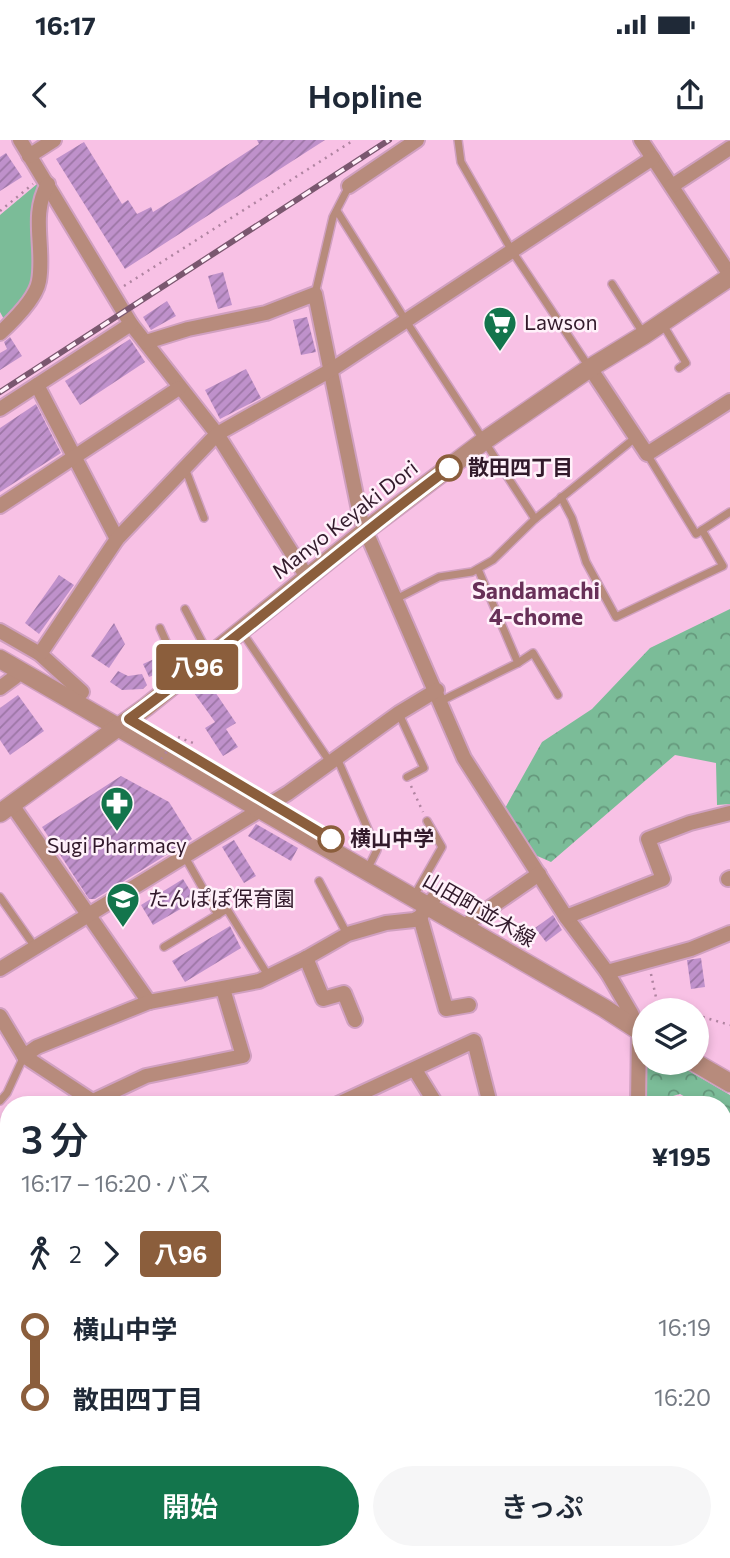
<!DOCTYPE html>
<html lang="ja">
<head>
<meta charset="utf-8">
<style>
  :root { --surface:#fff; --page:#f6f6f7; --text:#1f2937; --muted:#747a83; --accent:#13754c }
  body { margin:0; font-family:Commissioner,"Noto Sans JP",sans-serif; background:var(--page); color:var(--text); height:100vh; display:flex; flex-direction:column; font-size:26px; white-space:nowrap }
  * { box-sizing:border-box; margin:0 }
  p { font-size:23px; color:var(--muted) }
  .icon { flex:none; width:38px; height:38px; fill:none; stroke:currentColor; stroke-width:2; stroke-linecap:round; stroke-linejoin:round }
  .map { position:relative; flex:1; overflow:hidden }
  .panel { position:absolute; left:0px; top:956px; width:732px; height:464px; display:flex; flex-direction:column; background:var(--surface); border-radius:28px 28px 0 0; box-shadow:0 4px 10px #0003 }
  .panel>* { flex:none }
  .badge { padding:0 14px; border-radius:5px; font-size:24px; line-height:46px }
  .controls { position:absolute; left:632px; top:858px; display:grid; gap:14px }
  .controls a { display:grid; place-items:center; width:77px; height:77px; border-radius:50%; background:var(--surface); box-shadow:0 4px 10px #0003; font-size:35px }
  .map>.badge { position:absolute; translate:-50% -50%; box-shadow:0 0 0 4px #fff }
  .legs { display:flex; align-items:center; gap:10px; height:77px; padding:0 21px; font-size:23px }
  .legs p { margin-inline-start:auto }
  .head { display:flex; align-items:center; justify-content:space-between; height:119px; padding:0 21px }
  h1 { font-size:38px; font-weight:600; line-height:52px }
  .cta { display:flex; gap:14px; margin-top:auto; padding:14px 21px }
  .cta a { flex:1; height:80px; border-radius:42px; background:var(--accent); color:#fff; font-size:28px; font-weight:600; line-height:80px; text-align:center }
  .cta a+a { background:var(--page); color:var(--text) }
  ul { padding:0 21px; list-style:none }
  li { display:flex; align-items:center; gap:24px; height:70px; font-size:26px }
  li i { display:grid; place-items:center; width:10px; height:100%; margin:0 9px; background:currentColor }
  li i::after { content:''; width:18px; height:18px; margin:-9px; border:5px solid; border-radius:50%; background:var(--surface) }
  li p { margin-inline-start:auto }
  li:first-child i { background:linear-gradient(#0000 50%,currentColor 0) }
  li:last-child i { background:linear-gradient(currentColor 50%,#0000 0) }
  .status { display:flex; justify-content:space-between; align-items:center; height:49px; padding:0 35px; background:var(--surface); direction:ltr }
  .status svg { height:19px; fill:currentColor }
  header { display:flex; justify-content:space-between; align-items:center; height:91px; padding:0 21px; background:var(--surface); font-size:32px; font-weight:600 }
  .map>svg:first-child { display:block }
</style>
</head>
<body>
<div class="status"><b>16:17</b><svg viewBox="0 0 49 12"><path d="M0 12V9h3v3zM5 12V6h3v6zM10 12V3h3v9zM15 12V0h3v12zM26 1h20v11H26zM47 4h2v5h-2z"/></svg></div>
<header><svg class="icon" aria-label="back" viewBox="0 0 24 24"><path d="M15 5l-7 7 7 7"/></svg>Hopline<svg class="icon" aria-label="share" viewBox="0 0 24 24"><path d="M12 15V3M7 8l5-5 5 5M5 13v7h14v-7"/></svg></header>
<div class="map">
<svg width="730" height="1418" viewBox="0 0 730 1418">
  <defs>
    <pattern id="forest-crowns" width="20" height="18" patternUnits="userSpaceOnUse" patternTransform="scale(1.75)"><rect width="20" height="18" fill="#7bbc98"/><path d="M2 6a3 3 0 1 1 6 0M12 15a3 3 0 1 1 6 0" fill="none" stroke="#65987c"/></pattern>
    <pattern id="building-hatch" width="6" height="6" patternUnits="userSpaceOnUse" patternTransform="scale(1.75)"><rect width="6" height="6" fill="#bf91cb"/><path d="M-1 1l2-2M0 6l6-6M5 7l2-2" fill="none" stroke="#9c76a5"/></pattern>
  </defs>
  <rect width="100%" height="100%" fill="#f8c1e5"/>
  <g fill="url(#forest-crowns)">
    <path d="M730,469V664L717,665L716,623L675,615L551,722L526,711L504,670L542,602L592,569L650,508Z"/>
    <path d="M647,922H674L730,955V983L723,979V964H698L680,954L645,964Z"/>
  </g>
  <g fill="#7bbc98">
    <path d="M37,44L34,141L27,155L5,181L0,172V75Z"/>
    <path d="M9,1281V1410L219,1411L201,1418H0V1284Z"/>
  </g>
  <g fill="url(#building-hatch)">
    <path d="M257,0H325L125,129L56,19L84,2L122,64L128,60L137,74L151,67L153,72L192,48L259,4Z"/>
    <path d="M6,13L22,37L0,51V17Z"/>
    <path d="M223,132L232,165L218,169L208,136Z"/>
    <path d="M167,161L176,176L151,190L143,177Z"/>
    <path d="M307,177L316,212L301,215L293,180Z"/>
    <path d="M10,197L22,216L0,230V213L7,209L4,202Z"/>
    <path d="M130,199L145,222L80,265L65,241Z"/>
    <path d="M246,229L261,258L220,279L205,250Z"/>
    <path d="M36,264L61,313L0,352V288Z"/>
    <path d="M59,435L74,445L39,494L25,483Z"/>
    <path d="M114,483L125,504L109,528L91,516Z"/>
    <path d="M165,514L171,528L149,537L143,524Z"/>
    <path d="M118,531L128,536L142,534L147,545L143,549L122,550L110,542Z"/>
    <path d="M209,543L236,583L226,589L238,607L223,616L205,588L215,582L194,553Z"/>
    <path d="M18,555L44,591L10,615L0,600V568Z"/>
    <path d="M121,636L169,662L192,699L95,759H89L42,687Z"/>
    <path d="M256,684L298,708L291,721L248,696Z"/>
    <path d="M234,700L256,736L244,743L222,707Z"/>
    <path d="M183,739L196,760L153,785L141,765Z"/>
    <path d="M553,775L562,790L546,802L535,788Z"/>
    <path d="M230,786L241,808L185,842L172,821Z"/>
    <path d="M701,818L705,847L691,849L687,820Z"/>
  </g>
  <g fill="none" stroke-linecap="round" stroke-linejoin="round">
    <defs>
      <g id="service">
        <path d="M458,0L461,22L512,111L589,227"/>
        <path d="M337,71L406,181L535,379"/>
        <path d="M612,144L643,193"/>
        <path d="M315,154L333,77L349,46"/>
        <path d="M662,183L686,223L679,228"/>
        <path d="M647,314L696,394L730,372"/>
        <path d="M185,328L204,378"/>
        <path d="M561,357L572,378L586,422L616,477L723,426L702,390"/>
        <path d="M396,459L439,437L472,432L493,420L535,379L635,298"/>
        <path d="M185,469L209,515"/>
        <path d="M160,488L181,535"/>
        <path d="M242,492L330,622"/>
        <path d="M518,523L533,513L558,555"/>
        <path d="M441,561L518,523L478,429"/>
        <path d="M399,574L424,628L407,637"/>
        <path d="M337,618L377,710L371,722"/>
        <path d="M185,717L218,775"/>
        <path d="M319,741L347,794"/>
        <path d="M418,749L442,707L427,681"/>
        <path d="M0,757L35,807"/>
        <path d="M164,807L227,769L269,837"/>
        <path d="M0,961L7,953L24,916"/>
        <path d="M723,996L729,999L730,1002"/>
      </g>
      <g id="minor">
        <path d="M20,0L131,184L217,294L307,437"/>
        <path d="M641,0L730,135"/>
        <path d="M29,16L54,0"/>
        <path d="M349,46L417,0"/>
        <path d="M672,46L730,8"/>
        <path d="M0,193C13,181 36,159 39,141C45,108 30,75 48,44"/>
        <path d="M146,202L188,189L266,173L315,154L361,380L464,618L566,777L607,832L631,873L639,891L638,964"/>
        <path d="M590,228L647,314L730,261"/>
        <path d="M37,245L117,399"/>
        <path d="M0,269L131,184"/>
        <path d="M0,366L179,248"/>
        <path d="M0,491L40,514L82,552"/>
        <path d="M40,514L117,399L217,294L331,230L653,18"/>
        <path d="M0,548L15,537"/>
        <path d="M12,665L149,862"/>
        <path d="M728,739L730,738"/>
        <path d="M420,777L446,869L469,865"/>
        <path d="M566,777L663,739L648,699L690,683L730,673"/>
        <path d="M464,789L472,780L539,734"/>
        <path d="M306,818L323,859L344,853L355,880"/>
        <path d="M0,829L288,653L399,573L437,550"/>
        <path d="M607,832L691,809L730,793"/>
        <path d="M0,876L24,916L97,964"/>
        <path d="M24,916L37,907L149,862L259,841L306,818L348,794L386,783L414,780L420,777L434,758"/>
        <path d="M415,930L436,964"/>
        <path d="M93,961L146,936L243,916L223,849"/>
        <path d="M338,964L474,901L490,964"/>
        <path d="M723,1082L730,1079"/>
        <path d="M723,1146L730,1143"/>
        <path d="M723,1292L730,1289"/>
        <path d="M723,1365L730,1362"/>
        <path d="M538,1410L541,1418"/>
        <path d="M411,1418L430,1410"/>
        <path d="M592,1418L611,1410"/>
      </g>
      <g id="tertiary">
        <path d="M0,519L604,868L644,894"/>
        <path d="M0,673L146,567L365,391L484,301L590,228L644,195L730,137"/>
        <path d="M694,922L730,943"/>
        <path d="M723,1220L730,1217"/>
        <path d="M236,1418L254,1410"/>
      </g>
    </defs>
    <use href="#service" stroke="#d0a0c0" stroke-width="10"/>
    <use href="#minor" stroke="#d0a0c0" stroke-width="18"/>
    <use href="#tertiary" stroke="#d0a0c0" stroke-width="21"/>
    <g stroke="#b084a1" stroke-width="2.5" stroke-dasharray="2 5" stroke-linecap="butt">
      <path d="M0,71L33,44"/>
      <path d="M124,146L354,0"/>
      <path d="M178,597L193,603"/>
      <path d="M411,646L423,672"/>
      <path d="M651,834L657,862L681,870"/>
      <path d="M696,875L730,885"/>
    </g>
    <use href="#service" stroke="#b78b7c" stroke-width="7"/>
    <use href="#minor" stroke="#b78b7c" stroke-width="14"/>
    <use href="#tertiary" stroke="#b78b7c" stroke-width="18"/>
    <defs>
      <path id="rail" d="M0,252L389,0"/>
    </defs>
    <use href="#rail" stroke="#7a576f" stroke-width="6"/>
    <use href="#rail" stroke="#fff1fa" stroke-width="3.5" stroke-dasharray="10" stroke-linecap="butt"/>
    <path stroke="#b084a1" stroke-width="2.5" stroke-dasharray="2 5" stroke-linecap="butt" d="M161,619L178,597"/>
  </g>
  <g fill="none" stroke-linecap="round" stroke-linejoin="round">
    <defs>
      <path id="line-1" d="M331,699L129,579C238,499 340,409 449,328"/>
    </defs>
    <use href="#line-1" stroke="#fff" stroke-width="16"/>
    <use href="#line-1" stroke="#8b5e3c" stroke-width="10"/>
  </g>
  <defs>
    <symbol id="supermarket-pin" viewBox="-11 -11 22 30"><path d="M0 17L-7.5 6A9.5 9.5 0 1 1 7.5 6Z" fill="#13754c" stroke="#fff1fa"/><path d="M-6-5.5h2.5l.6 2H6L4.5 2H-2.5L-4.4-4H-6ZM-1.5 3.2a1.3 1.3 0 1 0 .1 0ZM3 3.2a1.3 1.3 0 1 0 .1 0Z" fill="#fff"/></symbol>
    <symbol id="pharmacy-pin" viewBox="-11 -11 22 30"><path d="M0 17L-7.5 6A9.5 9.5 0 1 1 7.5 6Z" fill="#13754c" stroke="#fff1fa"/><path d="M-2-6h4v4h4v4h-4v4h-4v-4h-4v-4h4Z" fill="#fff"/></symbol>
    <symbol id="school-pin" viewBox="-11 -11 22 30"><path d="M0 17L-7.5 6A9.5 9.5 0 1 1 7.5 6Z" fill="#13754c" stroke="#fff1fa"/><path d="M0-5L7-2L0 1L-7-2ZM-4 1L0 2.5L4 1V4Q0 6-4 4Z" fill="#fff"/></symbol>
  </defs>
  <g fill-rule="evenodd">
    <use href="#supermarket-pin" x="481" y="164" width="38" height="52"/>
    <use href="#pharmacy-pin" x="98" y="644" width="38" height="52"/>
    <use href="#school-pin" x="104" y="740" width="38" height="52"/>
  </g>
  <g fill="#fff" stroke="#8b5e3c" stroke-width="3.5">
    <circle cx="449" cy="328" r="12"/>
    <circle cx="331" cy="699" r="12"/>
  </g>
  <g text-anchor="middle" stroke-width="5" stroke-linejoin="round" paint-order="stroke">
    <g font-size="21" fill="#321a2b" stroke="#fff1fa" text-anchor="start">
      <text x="524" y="190">Lawson</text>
      <text x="117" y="713" text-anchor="middle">Sugi Pharmacy</text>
      <text x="148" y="766">たんぽぽ保育園</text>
    </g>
    <g font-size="21" font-weight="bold" fill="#321a2b" stroke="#fff1fa" text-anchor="start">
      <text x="468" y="335">散田四丁目</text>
      <text x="350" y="706">横山中学</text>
    </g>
    <g font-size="21" fill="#321a2b" stroke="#fff1fa">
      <text transform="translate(345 380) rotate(-38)" y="7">Manyo Keyaki Dori</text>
      <text transform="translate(479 770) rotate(30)" y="7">山田町並木線</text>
    </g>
    <g font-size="23" font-weight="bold" fill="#683058" stroke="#fff1fa">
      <text x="536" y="459">Sandamachi<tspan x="536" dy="26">4-chome</tspan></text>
    </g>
  </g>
</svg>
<div class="controls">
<a><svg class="icon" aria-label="layers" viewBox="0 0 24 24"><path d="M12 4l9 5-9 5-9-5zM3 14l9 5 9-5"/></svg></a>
</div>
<b class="badge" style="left:197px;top:527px;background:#8b5e3c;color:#fff">八96</b>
<section class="panel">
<div class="head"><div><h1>3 分</h1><p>16:17 – 16:20 · バス</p></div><b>¥195</b></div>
<div class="legs"><svg class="icon" aria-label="walk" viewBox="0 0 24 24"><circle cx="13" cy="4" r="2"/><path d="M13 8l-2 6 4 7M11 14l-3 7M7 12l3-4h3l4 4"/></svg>2<svg class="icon" aria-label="forward" viewBox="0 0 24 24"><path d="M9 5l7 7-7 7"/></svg><b class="badge" style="background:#8b5e3c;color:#fff">八96</b></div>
<ul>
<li><i style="color:#8b5e3c"></i><b>横山中学</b><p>16:19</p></li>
<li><i style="color:#8b5e3c"></i><b>散田四丁目</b><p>16:20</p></li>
</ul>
<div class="cta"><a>開始</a><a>きっぷ</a></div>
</section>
</div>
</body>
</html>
